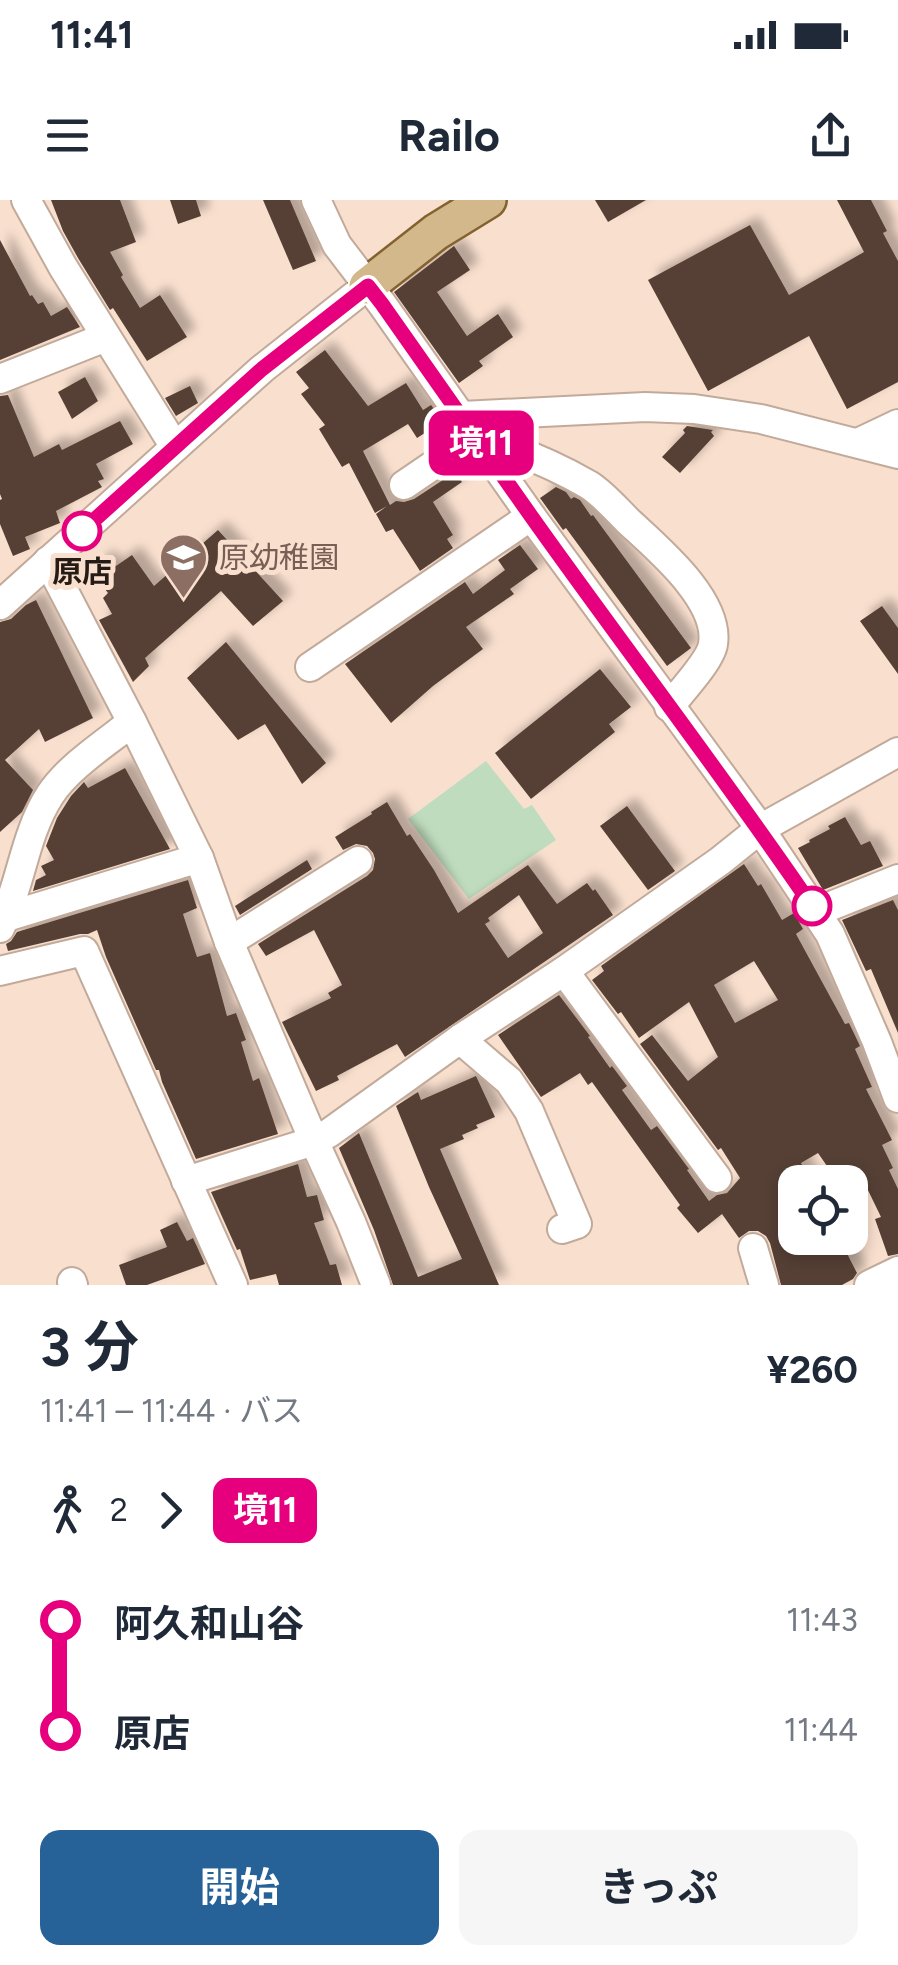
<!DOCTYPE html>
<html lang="ja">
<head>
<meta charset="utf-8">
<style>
  :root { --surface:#fff; --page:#f6f6f7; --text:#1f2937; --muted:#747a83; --accent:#266198 }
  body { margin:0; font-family:Figtree,"Noto Sans JP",sans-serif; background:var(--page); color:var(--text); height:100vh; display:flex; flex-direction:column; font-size:38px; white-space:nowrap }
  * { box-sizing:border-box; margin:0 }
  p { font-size:32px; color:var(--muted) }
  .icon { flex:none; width:55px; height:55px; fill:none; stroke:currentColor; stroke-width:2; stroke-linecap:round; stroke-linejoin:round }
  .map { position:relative; height:1085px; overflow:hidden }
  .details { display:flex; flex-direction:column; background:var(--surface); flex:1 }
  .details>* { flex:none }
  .badge { padding:0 20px; border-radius:15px; font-size:35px; line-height:65px }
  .buttons { position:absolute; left:778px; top:965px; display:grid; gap:20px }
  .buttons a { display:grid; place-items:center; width:90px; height:90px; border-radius:20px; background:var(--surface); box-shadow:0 5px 15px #0003; font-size:50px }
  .map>.badge { position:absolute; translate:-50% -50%; box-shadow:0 0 0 5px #fff }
  .legs { display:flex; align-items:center; gap:15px; height:110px; padding:0 40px; font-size:32px }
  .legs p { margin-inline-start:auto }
  .head { display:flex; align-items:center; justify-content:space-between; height:170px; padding:0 40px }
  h1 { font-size:55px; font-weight:700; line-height:75px }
  .button { display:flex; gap:20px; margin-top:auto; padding:20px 40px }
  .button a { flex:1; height:115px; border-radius:20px; background:var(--accent); color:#fff; font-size:40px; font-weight:700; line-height:115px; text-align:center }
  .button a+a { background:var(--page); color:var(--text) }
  ul { padding:0 40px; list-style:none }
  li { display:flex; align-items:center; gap:35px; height:110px; font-size:38px }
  li i { display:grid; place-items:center; width:15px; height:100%; margin:0 12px; background:currentColor }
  li i::after { content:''; width:25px; height:25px; margin:-12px; border:8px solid; border-radius:50%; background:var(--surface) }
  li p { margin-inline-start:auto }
  li:first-child i { background:linear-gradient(#0000 50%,currentColor 0) }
  li:last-child i { background:linear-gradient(currentColor 50%,#0000 0) }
  .status { display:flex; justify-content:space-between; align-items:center; height:70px; padding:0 50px; background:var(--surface); direction:ltr }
  .status svg { height:28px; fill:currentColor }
  header { display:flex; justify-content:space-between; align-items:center; height:130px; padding:0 40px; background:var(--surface); font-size:45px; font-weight:700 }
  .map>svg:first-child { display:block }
</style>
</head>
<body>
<div class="status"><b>11:41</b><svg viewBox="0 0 49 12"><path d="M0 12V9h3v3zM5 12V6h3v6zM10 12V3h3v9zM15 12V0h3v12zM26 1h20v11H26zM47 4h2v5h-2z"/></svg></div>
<header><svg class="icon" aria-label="menu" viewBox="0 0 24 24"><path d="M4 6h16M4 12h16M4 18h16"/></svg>Railo<svg class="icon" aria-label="share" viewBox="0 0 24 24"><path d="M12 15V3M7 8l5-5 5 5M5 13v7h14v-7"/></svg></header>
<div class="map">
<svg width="898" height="1085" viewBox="0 0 898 1085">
  <defs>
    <filter id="shadow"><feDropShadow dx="9" dy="-9" stdDeviation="5" flood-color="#0004"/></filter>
  </defs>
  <rect width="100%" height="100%" fill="#f9dfce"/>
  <path fill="#bfddbe" d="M486,561L524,609L532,605L556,640L469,699L408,619Z"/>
  <g fill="#564134" fill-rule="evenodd" filter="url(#shadow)">
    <path d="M51,0H120L136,42L110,52L123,75L121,77L140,108L160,95L187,137L147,161L113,108L110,110L78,58L63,31Z"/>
    <path d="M170,0H196L201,16L178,24Z"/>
    <path d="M263,0H290L316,61L293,70Z"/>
    <path d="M595,0H646L608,22Z"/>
    <path d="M837,0H871L887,31L883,33L898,61V182L847,209L809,136L708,191L648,80L750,25L789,95L864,52Z"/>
    <path d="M0,40L30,96L32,95L38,104L43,102L51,116L67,107L80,127L0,160Z"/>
    <path d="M454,46L470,70L437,92L467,136L498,114L513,137L479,161L483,166L459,183L394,92Z"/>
    <path d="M325,150L368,206L406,183L423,210L431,205L446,225L430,235L428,231L417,238L408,224L363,251L390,305L396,301L404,302L414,299L455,272L462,282L433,302L453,335L447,339L453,348L420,371L393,329L386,332L376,314L387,306L375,313L349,263L342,267L319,229L325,225L301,194L309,188L296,172Z"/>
    <path d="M85,177L98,201L72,219L58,192Z"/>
    <path d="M190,186L198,203L176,216L165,198Z"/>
    <path d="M8,195L34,257L59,244L62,250L120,221L133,244L96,264L104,279L98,281L102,287L56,311L60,323L25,337L30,349L13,356L0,324V300L2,299L0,294V196Z"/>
    <path d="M687,226L713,230L711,232L714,236L680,273L662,257L685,233L683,230Z"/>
    <path d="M556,287L566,292L571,299L574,297L580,300L591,316L593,315L691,448L667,466L566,328L563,330L540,298Z"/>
    <path d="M218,330L283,401L253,426L221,391L145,458L149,466L133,482L99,420L112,414L103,398L108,393L92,372L105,358L113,368L132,355L154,386Z"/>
    <path d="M520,345L538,369L510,389L514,394L466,427L483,449L433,486L391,523L345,464L465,382L473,394L505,370L498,360Z"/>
    <path d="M36,400L93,518L45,542L39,529L5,560L33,590L22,612L0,632V422L11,419L26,405Z"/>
    <path d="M882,406L898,428V474L860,421Z"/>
    <path d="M226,442L326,563L302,584L265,524L238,540L187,478Z"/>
    <path d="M600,469L631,507L609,524L615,532L531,599L495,553Z"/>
    <path d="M125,568L170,649L33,691L36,680L46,675L41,666L54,660L46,646L57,618L71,596L84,582L88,588Z"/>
    <path d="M387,602L407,636L410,634L434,670L458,713L528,665L557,704L587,683L593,691L595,689L613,715L405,857L397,844L337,876L339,880L316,891L282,822L331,798L328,793L342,785L314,730L266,756L258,744L367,676L373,670L375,659L373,653L367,646L356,644L343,650L335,637L372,614L371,612ZM519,695L543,733L508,758L485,724L490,721L488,718Z"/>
    <path d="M627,606L675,671L648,690L600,626Z"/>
    <path d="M845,617L861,645L870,641L883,666L823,690L798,648L810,642L809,640L830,629L828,626Z"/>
    <path d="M307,660L312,669L240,715L235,706Z"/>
    <path d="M744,664L758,686L761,684L782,720L794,713L803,729L796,734L845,824L849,823L860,846L855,849L872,887L866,889L892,940L882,945L893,968L889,970L898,989V1054L888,1056L875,1019L881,1017L864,982H838L818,953L801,963L810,981L795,982V988L779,997L790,1033L795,1031V1052L822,1038H839L857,1073L853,1079L842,1085H781L770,1043L766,1036L758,1031H749L739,1038L722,1014L698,1033L677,1008L680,1005L592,882L588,885L580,873L541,897L498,835L559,795L590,836L588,837L610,868L612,866L627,886L622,890L651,930L657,926L689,969L687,970L709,1001L717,995L727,993L740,978L721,948L718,950L640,844L652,835L688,881L718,857L689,802L639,838L621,812L618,814L592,780L604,771L601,766ZM754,761L778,800L735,823L714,785Z"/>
    <path d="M188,680L197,708L183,714L197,757L210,753L227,816L236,813L246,840L241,842L253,881L259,878L278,934L196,959L162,882L159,870H156L106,757L97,730L88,734H80L8,751L6,744L11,741L17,732Z"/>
    <path d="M893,700L898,710V833L871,769L866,771L842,720Z"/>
    <path d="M476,876L495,917L476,925L478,928L462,935L464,939L440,949L499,1085H393L374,1030L339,948L359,933L418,1077L462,1059L429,987L396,906L418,892L421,900Z"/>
    <path d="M298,964L307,997L317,995L324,1020L314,1023L330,1065L336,1064L342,1085H279L276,1074L250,1080L240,1049L237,1050L211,992Z"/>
    <path d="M177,1022L187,1041L193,1038L205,1064L147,1085H126L119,1065L167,1047L160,1030Z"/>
  </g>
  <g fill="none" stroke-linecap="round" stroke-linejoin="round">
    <defs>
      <g id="minor">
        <path d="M26,0L63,67L175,247"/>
        <path d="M316,0L337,45L382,104L531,316L752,617L830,734L877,842L898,898"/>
        <path d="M0,179L106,137"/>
        <path d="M462,216L645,207L694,209L761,219L898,254"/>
        <path d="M858,243L898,224"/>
        <path d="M404,285L476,236C515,249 553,264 589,285C603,294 616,309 628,321C657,348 720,400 713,444C711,460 680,493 669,507"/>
        <path d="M48,361L132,522L199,658L229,742L314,941L351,1022L376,1085"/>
        <path d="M0,405L262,169L367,86"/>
        <path d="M310,467L531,316"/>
        <path d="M816,712L898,679"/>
        <path d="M6,717L199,658"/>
        <path d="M0,728C21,686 24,635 50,595C68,567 106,543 132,522"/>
        <path d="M229,742L358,661"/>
        <path d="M0,771L84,751L233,1085"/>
        <path d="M564,771L717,978"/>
        <path d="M460,839L509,881L529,911L577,1024L562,1029"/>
        <path d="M186,981L314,941L329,933L460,839L564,771L720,661L760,629L898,552"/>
        <path d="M753,1048L764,1085"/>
        <path d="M72,1082L73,1085"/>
        <path d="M869,1085L898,1071"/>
      </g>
      <path id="major" d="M367,86L436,32L488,0"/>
    </defs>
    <use href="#minor" stroke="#c2aa9a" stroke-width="32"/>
    <use href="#major" stroke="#82622f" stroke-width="40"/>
    <use href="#minor" stroke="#fff" stroke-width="28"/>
    <use href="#major" stroke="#d2b88a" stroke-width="35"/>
  </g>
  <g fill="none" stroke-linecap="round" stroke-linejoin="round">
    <defs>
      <path id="line-1" d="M82,331L262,169L368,86L382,104C432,174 481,246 531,316C624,447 722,574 812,706"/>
    </defs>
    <use href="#line-1" stroke="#fff" stroke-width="22"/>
    <use href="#line-1" stroke="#e6007e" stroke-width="15"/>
  </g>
  <defs>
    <symbol id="school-pin" viewBox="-11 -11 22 30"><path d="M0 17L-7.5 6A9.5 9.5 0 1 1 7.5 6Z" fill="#8d6e63" stroke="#f9dfce"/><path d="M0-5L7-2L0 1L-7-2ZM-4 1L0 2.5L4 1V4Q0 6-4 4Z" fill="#fff"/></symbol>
  </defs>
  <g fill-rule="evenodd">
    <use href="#school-pin" x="156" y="330" width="55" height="75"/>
  </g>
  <g fill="#fff" stroke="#e6007e" stroke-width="5">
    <circle cx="82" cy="331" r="18"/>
    <circle cx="812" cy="706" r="18"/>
  </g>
  <g text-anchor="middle" stroke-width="10" stroke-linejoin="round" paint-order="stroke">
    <g font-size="30" fill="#785e54" stroke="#f9dfce" text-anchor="start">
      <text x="219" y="368">原幼稚園</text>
    </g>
    <g font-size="30" font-weight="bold" fill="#251c16" stroke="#f9dfce">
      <text x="82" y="382">原店</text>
    </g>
  </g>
</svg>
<div class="buttons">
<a><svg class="icon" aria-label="locate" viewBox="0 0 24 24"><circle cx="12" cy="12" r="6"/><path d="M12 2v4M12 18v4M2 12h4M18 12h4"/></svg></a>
</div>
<b class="badge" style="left:481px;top:243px;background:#e6007e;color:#fff">境11</b>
</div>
<section class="details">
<div class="head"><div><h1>3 分</h1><p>11:41 – 11:44 · バス</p></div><b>¥260</b></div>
<div class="legs"><svg class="icon" aria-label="walk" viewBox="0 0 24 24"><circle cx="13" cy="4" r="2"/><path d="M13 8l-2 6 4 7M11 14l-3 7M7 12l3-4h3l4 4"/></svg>2<svg class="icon" aria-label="forward" viewBox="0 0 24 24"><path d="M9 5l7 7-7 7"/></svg><b class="badge" style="background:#e6007e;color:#fff">境11</b></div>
<ul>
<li><i style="color:#e6007e"></i><b>阿久和山谷</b><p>11:43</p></li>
<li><i style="color:#e6007e"></i><b>原店</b><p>11:44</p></li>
</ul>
<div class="button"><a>開始</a><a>きっぷ</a></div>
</section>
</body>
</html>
